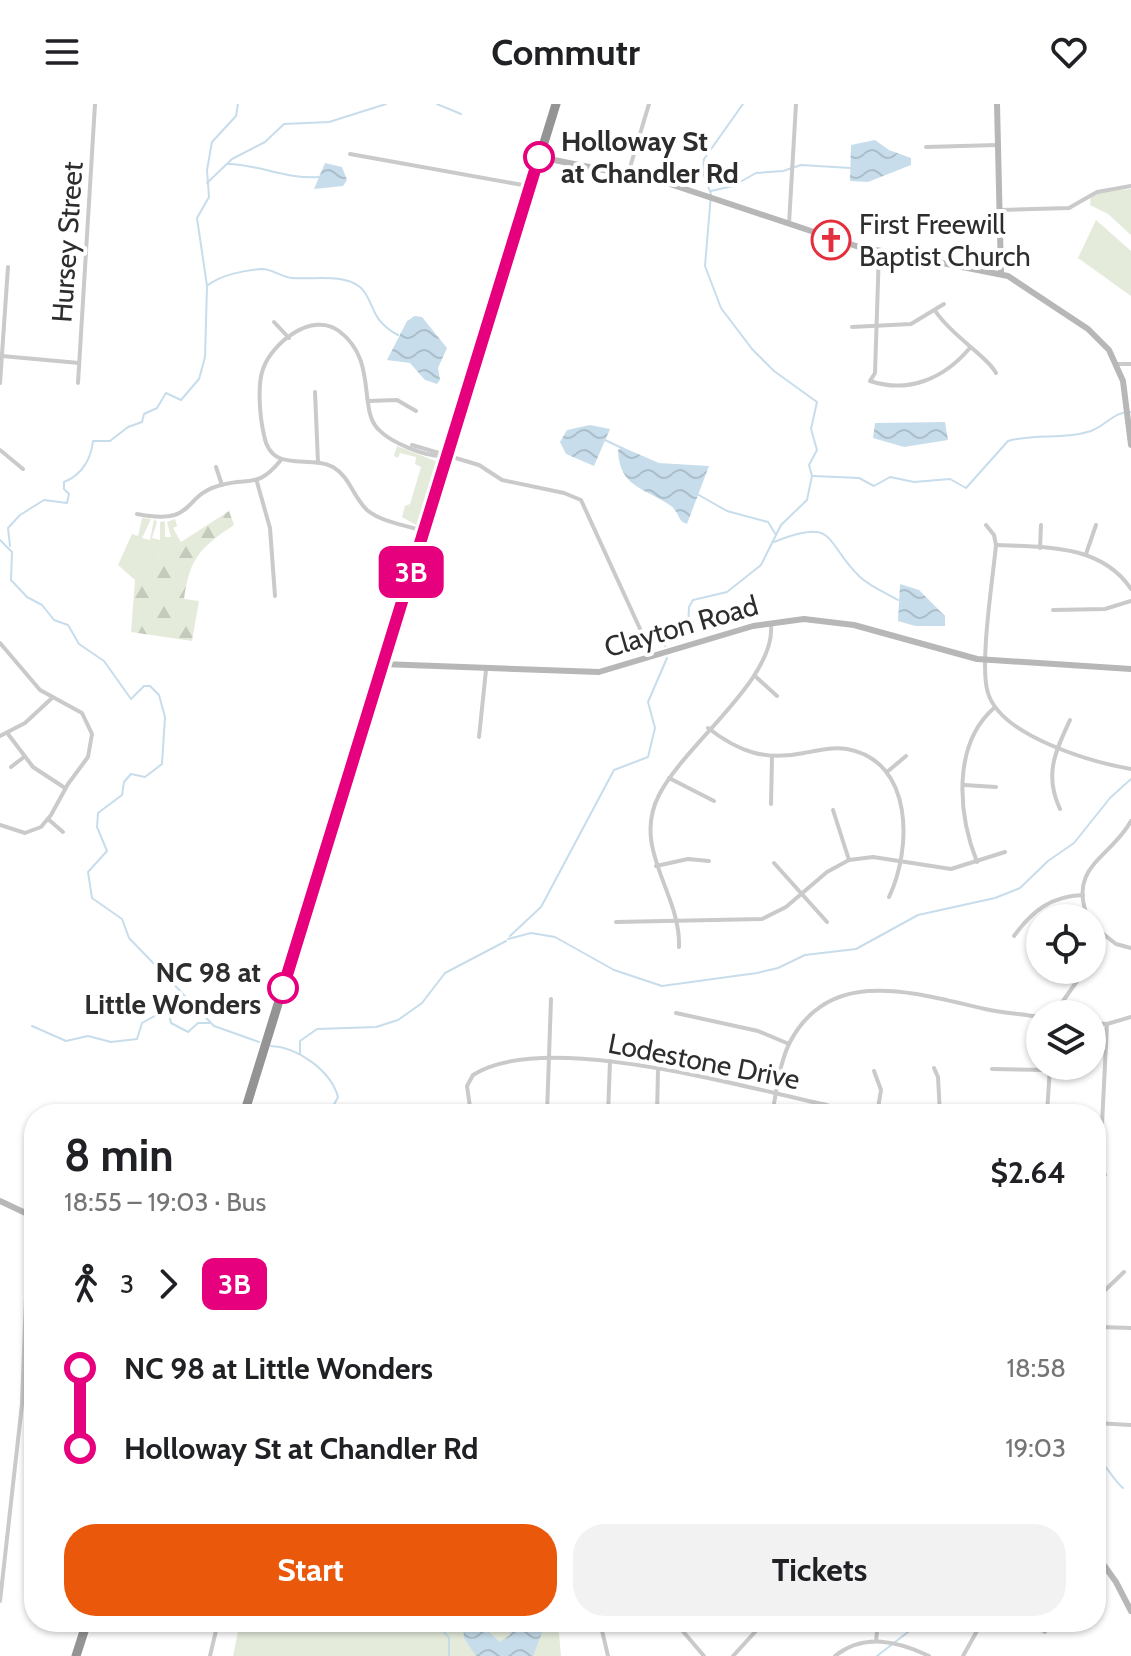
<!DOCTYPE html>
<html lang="en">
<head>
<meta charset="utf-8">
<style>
  :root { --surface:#fff; --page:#f2f2f2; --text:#202124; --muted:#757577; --accent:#ea580c }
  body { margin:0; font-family:Cabin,sans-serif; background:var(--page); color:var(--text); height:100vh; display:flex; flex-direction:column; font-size:30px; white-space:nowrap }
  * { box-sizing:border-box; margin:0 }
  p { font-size:26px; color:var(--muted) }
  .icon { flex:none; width:44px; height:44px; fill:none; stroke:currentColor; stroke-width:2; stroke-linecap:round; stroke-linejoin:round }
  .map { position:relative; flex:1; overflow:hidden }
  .panel { position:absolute; left:24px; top:1000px; width:1082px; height:528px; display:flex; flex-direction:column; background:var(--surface); border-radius:32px; box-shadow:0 2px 6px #0004 }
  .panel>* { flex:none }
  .badge { padding:0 16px; border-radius:12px; font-size:28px; line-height:52px }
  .controls { position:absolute; left:1026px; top:800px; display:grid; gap:16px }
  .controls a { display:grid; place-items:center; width:80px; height:80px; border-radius:50%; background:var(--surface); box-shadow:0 2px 6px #0004; font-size:40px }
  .map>.badge { position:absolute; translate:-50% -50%; box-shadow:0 0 0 4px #fff }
  .legs { display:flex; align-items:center; gap:12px; height:88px; padding:0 40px; font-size:26px }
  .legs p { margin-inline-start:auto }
  .summary { display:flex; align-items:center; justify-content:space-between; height:136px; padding:0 40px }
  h1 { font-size:44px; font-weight:700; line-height:60px }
  .cta { display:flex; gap:16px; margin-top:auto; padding:16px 40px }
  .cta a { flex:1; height:92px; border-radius:32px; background:var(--accent); color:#fff; font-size:32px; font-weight:700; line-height:92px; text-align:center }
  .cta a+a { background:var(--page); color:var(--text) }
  ul { padding:0 40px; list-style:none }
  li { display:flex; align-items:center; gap:28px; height:80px; font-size:30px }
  li i { display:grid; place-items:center; width:12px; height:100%; margin:0 10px; background:currentColor }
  li i::after { content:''; width:20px; height:20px; margin:-10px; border:6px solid; border-radius:50%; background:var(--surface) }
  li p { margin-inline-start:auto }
  li:first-child i { background:linear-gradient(#0000 50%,currentColor 0) }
  li:last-child i { background:linear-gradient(currentColor 50%,#0000 0) }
  header { display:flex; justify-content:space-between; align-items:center; height:104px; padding:0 40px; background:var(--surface); font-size:36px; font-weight:700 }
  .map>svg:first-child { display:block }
</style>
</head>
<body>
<header><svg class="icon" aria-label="menu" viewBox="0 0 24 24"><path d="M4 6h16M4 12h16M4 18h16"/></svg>Commutr<svg class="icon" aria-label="heart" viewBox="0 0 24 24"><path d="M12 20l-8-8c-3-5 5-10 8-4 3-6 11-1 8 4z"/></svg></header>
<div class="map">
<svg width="1131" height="1552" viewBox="0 0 1131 1552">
  <defs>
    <pattern id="forest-firs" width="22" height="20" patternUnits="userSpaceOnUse" patternTransform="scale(2)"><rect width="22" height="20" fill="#e4ebdb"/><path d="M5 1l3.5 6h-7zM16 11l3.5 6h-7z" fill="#c4cabc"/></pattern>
    <pattern id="water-waves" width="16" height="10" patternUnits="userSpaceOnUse" patternTransform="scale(2)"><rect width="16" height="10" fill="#c7ddeb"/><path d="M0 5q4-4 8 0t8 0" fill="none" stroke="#abbeca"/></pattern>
  </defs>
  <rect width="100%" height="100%" fill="#fff"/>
  <g fill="#e4ebdb">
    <path d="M1131,85V131L1108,110L1090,101L1091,89Z"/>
    <path d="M1096,116L1131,147V192L1078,154Z"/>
    <path d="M397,342L438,358L418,422L402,413L405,402L410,400L421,363L415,360L416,353L400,349L398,354L394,352Z"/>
    <path d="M142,414L151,415L142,434L150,436L154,415L157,418L152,434L160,436V418L165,417V433H171L167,418L175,415L177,422L173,424L182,440L161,451L135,476L118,461L132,430L138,432Z"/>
    <path d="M240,1518H558L561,1552H233Z"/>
  </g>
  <path fill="url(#forest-firs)" d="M229,407L234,421C200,444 190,453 184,495L199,497L192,537L131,528L135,476L161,451Z"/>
  <g fill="url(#water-waves)">
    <path d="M875,36L889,46L911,54V61L868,78L850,77L851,41Z"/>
    <path d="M325,59L342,63L347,76L343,82L314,85Z"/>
    <path d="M415,212L422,213L447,244L438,264L440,276L437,280L425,276L410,259L387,256L407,217Z"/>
    <path d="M945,318L948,336L904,343L873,334L875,319Z"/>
    <path d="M590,321L610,325L594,362L566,350L560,338L567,326Z"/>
    <path d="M622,343L659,359L709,362L687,420C677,417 680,409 671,402C646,384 619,384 618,346Z"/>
    <path d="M900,480L919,486L945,512V522H915L898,517Z"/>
    <path d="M463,1518H486L490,1529L500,1538L510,1531L511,1518H538L543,1526L533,1552H476L464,1534Z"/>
  </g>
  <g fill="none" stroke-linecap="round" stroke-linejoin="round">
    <g stroke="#c7ddeb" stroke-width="2">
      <path d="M437,0L461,10"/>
      <path d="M228,60C262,61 284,75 319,73"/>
      <path d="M207,79L232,55L265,38L284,20L329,18L386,0"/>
      <path d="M711,87L733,82L756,69L783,67L801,61L851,64"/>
      <path d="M208,181C221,171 245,166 262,165C272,165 282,173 292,174C312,176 343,169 360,183C375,196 368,215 398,231"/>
      <path d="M605,336L624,345"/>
      <path d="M813,372L859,374L874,382L890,373L914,378L950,375L966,384L1008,337C1035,329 1064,336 1091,327C1107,321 1114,307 1131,308"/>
      <path d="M697,390L727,407L768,418L776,431"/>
      <path d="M0,436L12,448L11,476L27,493L42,501L54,516L68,521L79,540L104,557L131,595L144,582H150L159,591L165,613L162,660L145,673L131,670L124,678L122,691L98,709L97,723L107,747L88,768L92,794L122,815L129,834L214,922L259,938"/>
      <path d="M774,438C838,412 824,439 860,473C871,483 886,489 898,496"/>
      <path d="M10,442L8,424L20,411L44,396L67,399L69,390L64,385V378C82,371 91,355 93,337H110L128,323L142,318L144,310L157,304L166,289L181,296L199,275L205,253L207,182L197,114L209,93L207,66L212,38L236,12L238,0"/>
      <path d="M665,542L669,533L688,524L689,503L693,496L727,488L761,461L781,421L807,396L812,372L809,361L817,346L811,325L817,298L774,267L752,245L721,204L705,162L711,90L703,69L704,55L743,0"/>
      <path d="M510,832L541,803L614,666L648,653L655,624L648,598L667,554"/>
      <path d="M508,835L531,829L555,833L614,866L662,882L757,869L778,864L805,851L856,845L918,811L995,794L1020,784L1048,757L1074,739L1110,694L1131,675"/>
      <path d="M32,922L66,937L88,932L111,938L137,935L142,919L160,909L169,910L171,919L188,928L198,919H210"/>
      <path d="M271,942C298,943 331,967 338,993L329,1010"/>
      <path d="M300,950V937L317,925L376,923L398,916L422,899L445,869L506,837"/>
      <path d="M1096,1354C1108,1361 1111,1374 1123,1384"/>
      <path d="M436,1518L449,1534V1552"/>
      <path d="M877,1552L921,1518"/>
    </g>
    <g stroke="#cacaca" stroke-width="4">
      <path d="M926,43L997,41"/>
      <path d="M350,50L528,82"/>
      <path d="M628,70L649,0"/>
      <path d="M1001,106L1069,104L1097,88L1131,82"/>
      <path d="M789,120L796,0"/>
      <path d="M879,147L875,269L870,277C909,290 944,274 969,245"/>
      <path d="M936,208C951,231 988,253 996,269"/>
      <path d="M274,218L289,234"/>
      <path d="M852,223L911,220L944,200"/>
      <path d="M2,252L79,259"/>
      <path d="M1117,260H1131"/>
      <path d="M0,279L8,163"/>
      <path d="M78,279L95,0"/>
      <path d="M315,288L318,359"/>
      <path d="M368,297L397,296L416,307"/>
      <path d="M412,341L479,361L502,376L564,389L581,396L652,551"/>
      <path d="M0,346L23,365"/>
      <path d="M216,363L222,381"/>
      <path d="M257,378L270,424L275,492"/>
      <path d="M137,410C198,422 180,392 221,381C251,373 257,385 281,356"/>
      <path d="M986,421L994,431L996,441C993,474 979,562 988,589C1001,632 1091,658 1131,665"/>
      <path d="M423,427C406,421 381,418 367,406C353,393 350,373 333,363C309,350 271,371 264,331C260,314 257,282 263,265C272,239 312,207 339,227C378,256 358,305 378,325C391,339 426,353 444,352"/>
      <path d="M996,441C1044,443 1101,440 1131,485"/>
      <path d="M1040,444L1041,421"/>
      <path d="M1086,450L1096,421"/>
      <path d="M1053,506L1105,505L1131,497"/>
      <path d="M0,539L40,586L82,609L92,630L88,653L68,680L51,711L41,723L25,729L0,721"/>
      <path d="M755,572L777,592"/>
      <path d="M708,624C739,648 765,657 804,649C819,646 832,643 847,645C914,657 912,745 889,793"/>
      <path d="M8,630L33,663L65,684"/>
      <path d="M0,632L25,619L52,594"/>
      <path d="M479,633L486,566"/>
      <path d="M11,663L24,653"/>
      <path d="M887,668L906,652"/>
      <path d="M669,674L714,697"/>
      <path d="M964,681L996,683"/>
      <path d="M771,700L772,653"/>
      <path d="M1060,705C1044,671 1055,648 1070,616"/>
      <path d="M833,706L849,756"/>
      <path d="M48,715L63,728"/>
      <path d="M977,758C958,710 952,641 994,604"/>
      <path d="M774,759L827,818"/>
      <path d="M656,762L688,755L709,757"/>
      <path d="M1088,814C1067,762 1111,754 1131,717"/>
      <path d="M616,818L762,815L786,803L827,768L849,756L873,753L951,765L1005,748"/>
      <path d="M1092,821L1116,840L1131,844"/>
      <path d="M1014,832C1032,807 1051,792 1083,791"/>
      <path d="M1092,840L1101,830"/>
      <path d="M679,843C681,789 631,745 659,691C685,640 776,575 771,521"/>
      <path d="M676,909L758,927L789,940"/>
      <path d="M1054,910L1077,877L1081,866"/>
      <path d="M1092,919L1107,920L1131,913"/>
      <path d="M934,964L938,973L940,1010"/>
      <path d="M992,965L1049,966"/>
      <path d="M874,967L881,986L877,1010"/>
      <path d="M471,1010L467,982L473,971C544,925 746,984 827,1001L850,1010"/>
      <path d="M547,1010L551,895"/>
      <path d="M608,1010L610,957"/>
      <path d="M657,1010L658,966"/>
      <path d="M772,1010C777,986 779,960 790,938C831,860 918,890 985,905C1003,909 1022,910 1040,913"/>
      <path d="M1047,1010L1050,962"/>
      <path d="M1105,1071L1100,1061L1107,920"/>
      <path d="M1100,1223L1131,1224"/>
      <path d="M1096,1293L1101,1190L1124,1168"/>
      <path d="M1096,1319L1131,1321"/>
      <path d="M0,1497L22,1300L28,1142L34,1133"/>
      <path d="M205,1518L218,1520"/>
      <path d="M600,1518L608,1552"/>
      <path d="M675,1518L704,1552"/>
      <path d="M1030,1518L1045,1528"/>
      <path d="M876,1537L878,1518"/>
      <path d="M210,1552L218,1518"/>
      <path d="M733,1552L764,1518"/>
      <path d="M835,1552C864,1529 898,1537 929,1552"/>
      <path d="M963,1552L982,1518"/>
    </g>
    <g stroke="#b7b7b7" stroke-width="6">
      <path d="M997,0L1001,169"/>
      <path d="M539,53L664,78L856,142L1008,172L1088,225L1109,246L1123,277L1131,341"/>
      <path d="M382,560L599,568L753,522L804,515L854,521L977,555L1131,565"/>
      <path d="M0,1097L34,1113"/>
      <path d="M1096,1450L1116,1478L1131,1507"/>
    </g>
    <g stroke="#949494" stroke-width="9">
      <path d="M244,1010L556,0"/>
      <path d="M76,1552L87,1518"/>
    </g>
  </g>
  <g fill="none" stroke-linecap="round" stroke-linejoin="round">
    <defs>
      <path id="line-1" d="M283,884L539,53"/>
    </defs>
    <use href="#line-1" stroke="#fff" stroke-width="18"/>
    <use href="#line-1" stroke="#e6007e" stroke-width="12"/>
  </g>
  <defs>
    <symbol id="church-ring" viewBox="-11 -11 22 22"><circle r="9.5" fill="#fff" stroke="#e42f3e" stroke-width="1.5"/><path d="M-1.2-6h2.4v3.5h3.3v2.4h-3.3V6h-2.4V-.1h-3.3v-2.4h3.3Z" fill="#e42f3e"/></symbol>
  </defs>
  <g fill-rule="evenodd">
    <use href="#church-ring" x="809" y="114" width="44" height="44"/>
  </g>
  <g fill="#fff" stroke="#e6007e" stroke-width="4">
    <circle cx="539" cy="53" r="14"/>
    <circle cx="283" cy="884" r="14"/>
  </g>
  <g text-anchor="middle" stroke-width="8" stroke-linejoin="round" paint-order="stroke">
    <g font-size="28" font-weight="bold" fill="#2d2d2d" stroke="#fff" text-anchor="start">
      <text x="561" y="47">Holloway St<tspan x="561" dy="32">at Chandler Rd</tspan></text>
      <text x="261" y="878" text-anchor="end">NC 98 at<tspan x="261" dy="32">Little Wonders</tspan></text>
    </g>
    <g font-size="28" fill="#2d2d2d" stroke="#fff" text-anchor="start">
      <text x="859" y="130">First Freewill<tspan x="859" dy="32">Baptist Church</tspan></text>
    </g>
    <g font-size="28" fill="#2d2d2d" stroke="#fff">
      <text transform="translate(67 138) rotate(-86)" y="10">Hursey Street</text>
      <text transform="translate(681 522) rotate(-16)" y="10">Clayton Road</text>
      <text transform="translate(704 957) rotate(11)" y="10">Lodestone Drive</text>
    </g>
  </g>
</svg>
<div class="controls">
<a><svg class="icon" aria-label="locate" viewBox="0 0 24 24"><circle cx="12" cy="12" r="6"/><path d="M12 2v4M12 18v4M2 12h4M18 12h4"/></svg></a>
<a><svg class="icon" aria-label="layers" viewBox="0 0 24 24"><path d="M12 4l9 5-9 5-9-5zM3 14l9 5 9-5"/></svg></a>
</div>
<b class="badge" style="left:411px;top:468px;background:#e6007e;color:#fff">3B</b>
<section class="panel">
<div class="summary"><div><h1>8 min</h1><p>18:55 – 19:03 · Bus</p></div><b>$2.64</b></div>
<div class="legs"><svg class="icon" aria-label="walk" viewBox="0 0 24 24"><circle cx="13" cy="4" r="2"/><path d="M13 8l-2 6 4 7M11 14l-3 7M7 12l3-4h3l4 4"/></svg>3<svg class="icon" aria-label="forward" viewBox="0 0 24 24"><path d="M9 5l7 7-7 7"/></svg><b class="badge" style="background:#e6007e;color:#fff">3B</b></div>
<ul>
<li><i style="color:#e6007e"></i><b>NC 98 at Little Wonders</b><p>18:58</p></li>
<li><i style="color:#e6007e"></i><b>Holloway St at Chandler Rd</b><p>19:03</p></li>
</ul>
<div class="cta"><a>Start</a><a>Tickets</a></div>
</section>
</div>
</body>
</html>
